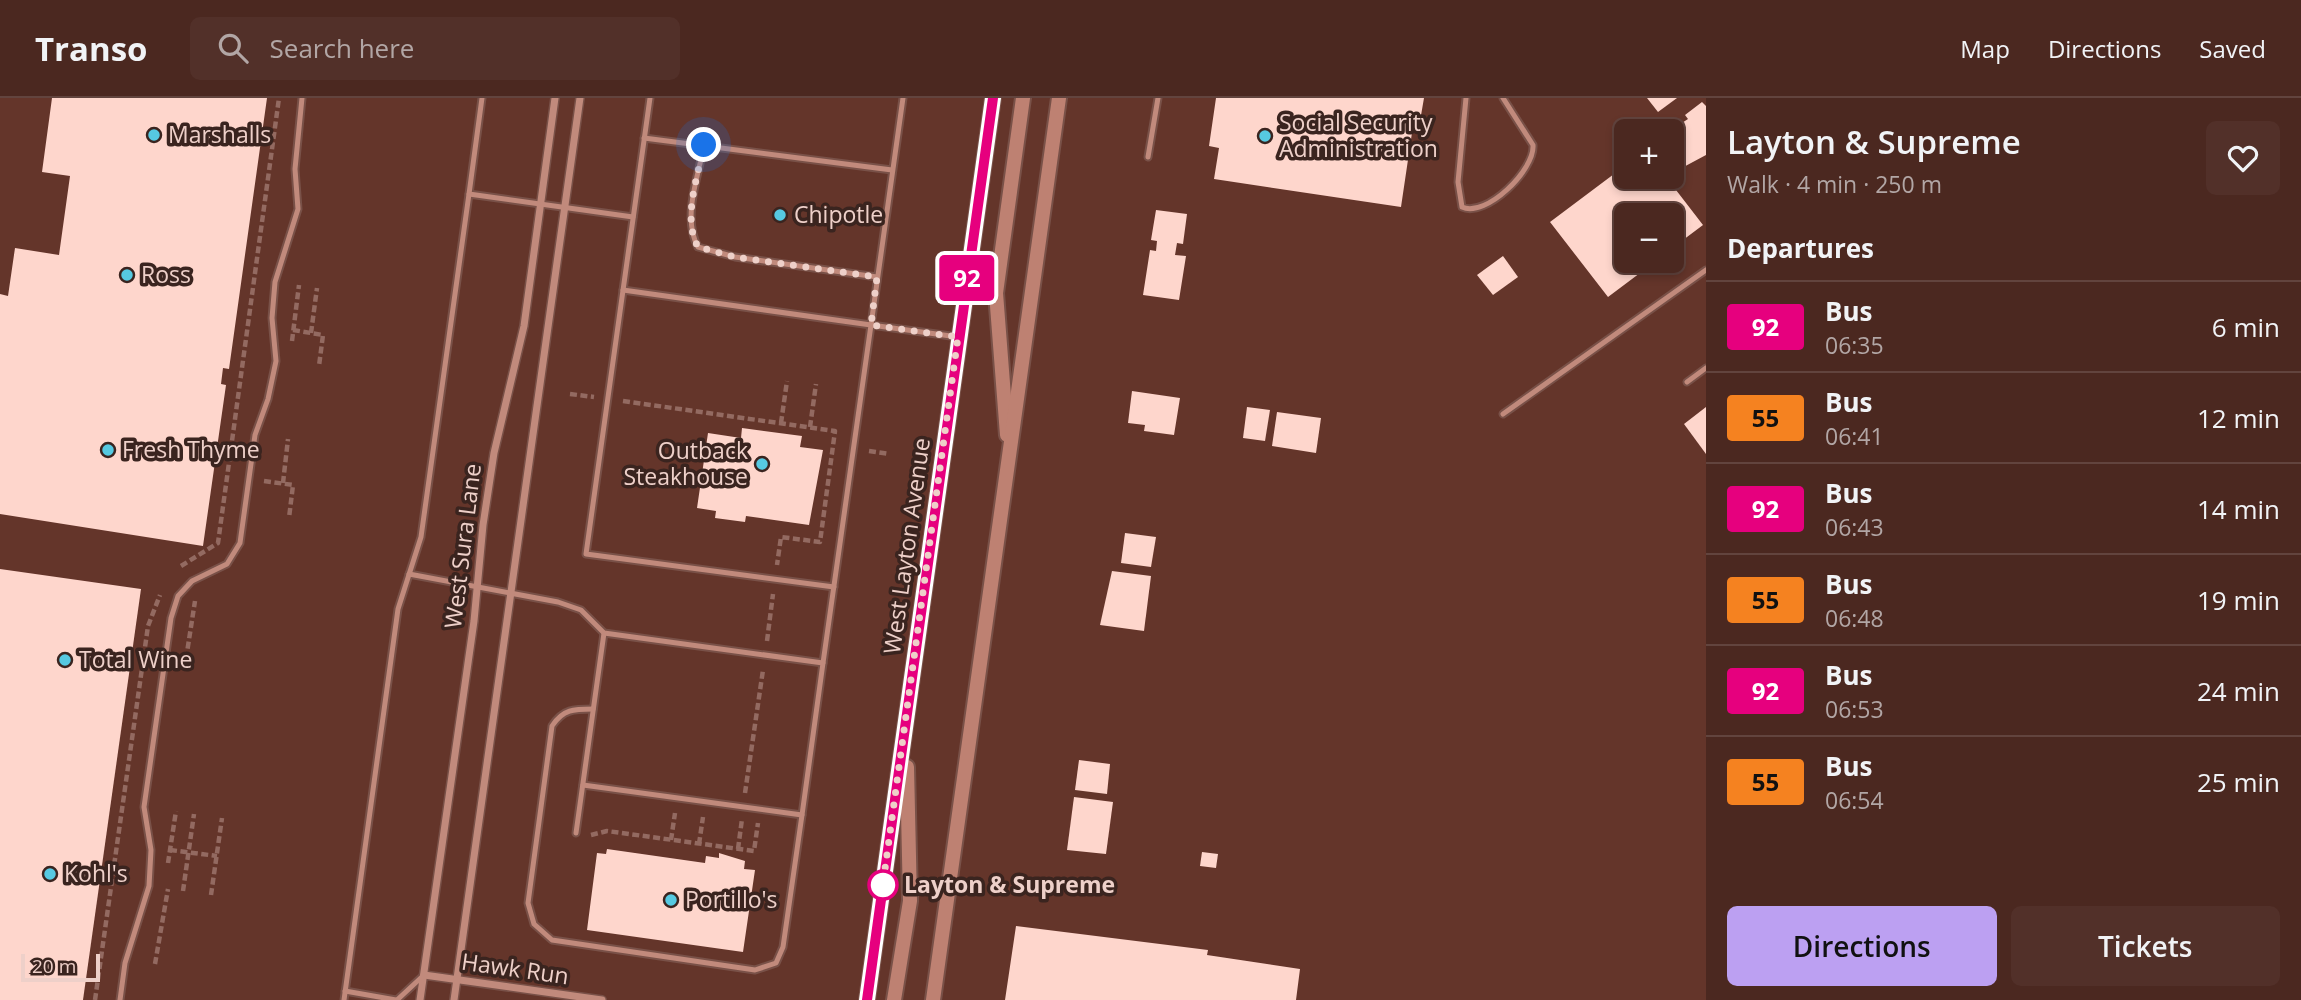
<!DOCTYPE html>
<html lang="en">
<head>
<meta charset="utf-8">
<style>
  :root { --surface:#4b2820; --page:#523029; --text:#f1f3f6; --muted:#b2a6a5; --line:#62443e; --accent:#bca0f2 }
  body { margin:0; font-family:"Open Sans",sans-serif; background:var(--page); color:var(--text); height:100vh; display:flex; flex-direction:column; font-size:26px; white-space:nowrap }
  * { box-sizing:border-box; margin:0 }
  p { font-size:23px; color:var(--muted) }
  .icon { flex:none; width:38px; height:38px; fill:none; stroke:currentColor; stroke-width:2; stroke-linecap:round; stroke-linejoin:round }
  .map { position:relative; flex:1; overflow:hidden }
  .details { display:flex; flex-direction:column; background:var(--surface); width:595px }
  .details>* { flex:none }
  .badge { padding:0 14px; border-radius:5px; font-size:24px; line-height:46px }
  .controls { position:absolute; left:1614px; top:21px; display:grid; gap:14px }
  .controls a { display:grid; place-items:center; width:70px; height:70px; border-radius:10px; background:var(--surface); box-shadow:0 4px 10px #0003,0 0 0 2px var(--line); font-size:35px }
  .scale { position:absolute; left:21px; bottom:18px; width:79px; box-sizing:border-box; padding-left:7px; border:4px solid #eed0c9; border-top:0; font-size:19px; line-height:24px; white-space:nowrap; color:#eed0c9; -webkit-text-stroke:5px #3a241f; paint-order:stroke }
  .you { position:absolute; width:35px; height:35px; margin:-18px; border:5px solid #fff; border-radius:50%; background:#1a73e8; box-shadow:0 0 0 10px #1a73e833 }
  .map>.badge { position:absolute; translate:-50% -50%; box-shadow:0 0 0 4px #fff }
  h2 { padding:0 21px; font-size:26px; line-height:63px }
  .round { display:grid; place-items:center; flex:none; width:74px; height:74px; border-radius:10px; background:var(--page) }
  .head { display:flex; align-items:center; justify-content:space-between; height:119px; padding:0 21px }
  h1 { font-size:33px; font-weight:600; line-height:52px }
  .primary-button { display:flex; gap:14px; margin-top:auto; padding:14px 21px }
  .primary-button a { flex:1; height:80px; border-radius:10px; background:var(--accent); color:#111; font-size:28px; font-weight:600; line-height:80px; text-align:center }
  .primary-button a+a { background:var(--page); color:var(--text) }
  ul { padding:0; list-style:none }
  li { display:flex; align-items:center; gap:21px; height:91px; padding:0 21px; border-top:2px solid var(--line) }
  li div { flex:1 }
  li b { display:block; font-size:26px }
  li em { font-style:normal }
  li .badge { min-width:77px; font-weight:700; text-align:center }
  header { display:flex; align-items:center; gap:42px; box-sizing:border-box; height:98px; padding:0 35px; background:var(--surface); border-bottom:2px solid var(--line) }
  header strong { font-size:33px }
  nav { display:flex; gap:38px; margin-inline-start:auto; font-size:24px }
  .search { width:490px; height:63px; background:var(--page); display:flex; align-items:center; gap:18px; box-sizing:border-box; padding:0 24px; border-radius:10px; color:var(--muted); font-size:26px }
  main { display:flex; flex:1; min-height:0 }
  .map>svg:first-child { display:block }
</style>
</head>
<body>
<header>
<strong>Transo</strong>
<div class="search"><svg class="icon" aria-label="search" viewBox="0 0 24 24"><circle cx="10" cy="10" r="6"/><path d="M15 15l6 6"/></svg>Search here</div>
<nav><a>Map</a><a>Directions</a><a>Saved</a></nav>
</header>
<main>
<div class="map">
<svg width="1706" height="902" viewBox="0 0 1706 902">
  <rect width="100%" height="100%" fill="#64352a"/>
  <g fill="#fed6cc">
    <path d="M52,0H267L229,271L223,270L221,286L226,287L203,448L0,416V196L8,198L15,150L59,157L70,78L42,74Z"/>
    <path d="M1216,0H1424L1419,29L1413,28L1401,109L1214,81L1219,50L1209,48Z"/>
    <path d="M1647,0H1677L1658,14Z"/>
    <path d="M1702,4L1706,8V57L1678,72L1671,63V52L1677,49L1671,41V32L1688,21L1685,17Z"/>
    <path d="M1626,67V79H1666L1703,127L1671,151V117H1626V163H1656L1608,199L1550,124Z"/>
    <path d="M1156,112L1187,116L1183,146L1177,145L1175,157L1186,158L1179,202L1143,197L1150,152L1156,153L1157,143L1151,142Z"/>
    <path d="M1503,158L1518,179L1493,197L1477,177Z"/>
    <path d="M1132,293L1180,300L1174,337L1144,333L1145,327L1128,325Z"/>
    <path d="M1247,309L1270,312L1265,343L1243,340Z"/>
    <path d="M1706,309V356L1684,326Z"/>
    <path d="M1277,314L1321,320L1316,355L1272,348Z"/>
    <path d="M742,330L802,338L800,349L823,352L809,427L746,418L745,424L715,420L716,413L697,410L708,335L741,340Z"/>
    <path d="M1125,435L1156,439L1151,469L1121,465Z"/>
    <path d="M0,471L141,491L83,902H0Z"/>
    <path d="M1112,473L1151,478L1144,533L1100,527Z"/>
    <path d="M1079,662L1110,666L1107,696L1075,692Z"/>
    <path d="M1074,699L1113,704L1106,756L1067,752Z"/>
    <path d="M607,751L705,765L706,758L719,760V755L745,763L744,771L755,772L743,854L587,832L597,755L606,756Z"/>
    <path d="M1202,754L1218,756L1216,770L1200,768Z"/>
    <path d="M1016,828L1208,852L1207,857L1300,871L1296,902H1005Z"/>
  </g>
  <g fill="none" stroke-linecap="round" stroke-linejoin="round">
    <defs>
      <g id="service">
        <path d="M482,0L469,96L633,119"/>
        <path d="M650,0L586,456L834,489"/>
        <path d="M903,0L871,227L958,239"/>
        <path d="M1466,0L1458,84L1462,109C1486,120 1535,72 1533,47L1503,0"/>
        <path d="M644,40L892,72"/>
        <path d="M704,48C698,79 682,120 698,149L735,159L877,179"/>
        <path d="M1148,59L1158,0"/>
        <path d="M623,192L871,227L823,565"/>
        <path d="M1687,284L1706,270"/>
        <path d="M1503,316L1706,172"/>
        <path d="M409,476L558,504L581,512L604,535L823,565L802,717L583,687"/>
        <path d="M593,611C574,611 563,611 552,628L528,805L534,826L552,842L755,872L776,865L783,849L802,717"/>
        <path d="M576,735L604,535"/>
        <path d="M345,893L396,902"/>
        <path d="M120,902L125,865L149,788L151,752L144,709L171,520L178,498L192,483L227,466L240,445L255,337L268,301L276,263L272,220L275,184L298,111L295,71L302,0"/>
        <path d="M344,902L398,511L421,439L469,96"/>
        <path d="M397,902L424,877"/>
      </g>
      <g id="minor">
        <path d="M424,877L602,902"/>
        <path d="M420,902L474,523L483,427L494,355L524,228L555,0"/>
        <path d="M454,902L580,0"/>
      </g>
      <g id="secondary">
        <path d="M1007,337L996,195L1023,0"/>
        <path d="M867,902L993,0"/>
        <path d="M894,902L910,803L907,669"/>
        <path d="M933,902L1059,0"/>
      </g>
    </defs>
    <use href="#service" stroke="#795148" stroke-width="9"/>
    <use href="#minor" stroke="#795148" stroke-width="10"/>
    <use href="#secondary" stroke="#795148" stroke-width="18"/>
    <g stroke="#936a61" stroke-width="4.5" stroke-dasharray="7 3.5" stroke-linecap="butt">
      <path d="M293,232L323,237L319,268"/>
      <path d="M311,235L317,190"/>
      <path d="M292,243L299,187"/>
      <path d="M570,296L594,299"/>
      <path d="M623,303L835,333L820,444L781,439L777,467"/>
      <path d="M781,325L787,283"/>
      <path d="M810,329L816,286"/>
      <path d="M869,353L889,356"/>
      <path d="M264,383L293,387L289,420"/>
      <path d="M283,385L288,341"/>
      <path d="M181,468L218,445L279,0"/>
      <path d="M767,543L773,496"/>
      <path d="M186,561L195,503"/>
      <path d="M745,695L763,572"/>
      <path d="M591,737L607,733L754,753L758,725"/>
      <path d="M671,742L675,715"/>
      <path d="M699,746L703,719"/>
      <path d="M738,751L742,721"/>
      <path d="M170,752L217,758"/>
      <path d="M168,765L176,713"/>
      <path d="M183,793L194,716"/>
      <path d="M211,797L222,720"/>
      <path d="M155,866L168,791"/>
      <path d="M95,902L148,528L160,497"/>
    </g>
    <use href="#service" stroke="#c18a7c" stroke-width="5"/>
    <use href="#minor" stroke="#c18a7c" stroke-width="7"/>
    <use href="#secondary" stroke="#be8172" stroke-width="14"/>
  </g>
  <g fill="none" stroke-linecap="round" stroke-linejoin="round">
    <defs>
      <path id="line" d="M867,902L993,0"/>
    </defs>
    <use href="#line" stroke="#fff" stroke-width="16"/>
    <use href="#line" stroke="#e6007e" stroke-width="10"/>
    <path stroke="#eed0c9" stroke-width="7" stroke-dasharray="0 12.6" d="M704,47C698,79 682,120 698,149L735,159L877,179L871,227L958,239L882,793L883,787"/>
  </g>
  <g fill="#56c9e1" stroke="#3a241f" stroke-width="2.5">
    <circle cx="154" cy="37" r="7"/>
    <circle cx="1265" cy="38" r="7"/>
    <circle cx="780" cy="117" r="7"/>
    <circle cx="127" cy="177" r="7"/>
    <circle cx="108" cy="352" r="7"/>
    <circle cx="762" cy="366" r="7"/>
    <circle cx="65" cy="562" r="7"/>
    <circle cx="50" cy="776" r="7"/>
    <circle cx="671" cy="802" r="7"/>
  </g>
  <circle fill="#fff" stroke="#e6007e" stroke-width="3.5" cx="883" cy="787" r="14"/>
  <g text-anchor="middle" stroke-width="7" stroke-linejoin="round" paint-order="stroke">
    <g font-size="23" fill="#eed0c9" stroke="#3a241f" text-anchor="start">
      <text x="1279" y="33">Social Security<tspan x="1279" dy="26">Administration</tspan></text>
      <text x="168" y="45">Marshalls</text>
      <text x="794" y="125">Chipotle</text>
      <text x="141" y="185">Ross</text>
      <text x="122" y="360">Fresh Thyme</text>
      <text x="748" y="361" text-anchor="end">Outback<tspan x="748" dy="26">Steakhouse</tspan></text>
      <text x="79" y="570">Total Wine</text>
      <text x="64" y="784">Kohl's</text>
      <text x="685" y="810">Portillo's</text>
    </g>
    <g font-size="23" fill="#eed0c9" stroke="#3a241f">
      <text transform="translate(463 448) rotate(-83)" y="8">West Sura Lane</text>
      <text transform="translate(907 448) rotate(-82)" y="8">West Layton Avenue</text>
      <text transform="translate(515 871) rotate(8)" y="8">Hawk Run</text>
    </g>
    <g font-size="23" font-weight="bold" fill="#eed0c9" stroke="#3a241f" text-anchor="start">
      <text x="904" y="795">Layton &amp; Supreme</text>
    </g>
  </g>
</svg>
<div class="controls">
<a>+</a>
<a>−</a>
</div>
<div class="scale">20 m</div>
<div class="you" style="left:704px;top:47px"></div>
<b class="badge" style="left:967px;top:180px;background:#e6007e;color:#fff">92</b>
</div>
<section class="details">
<div class="head"><div><h1>Layton &amp; Supreme</h1><p>Walk · 4 min · 250 m</p></div><a class="round"><svg class="icon" aria-label="heart" viewBox="0 0 24 24"><path d="M12 20l-8-8c-3-5 5-10 8-4 3-6 11-1 8 4z"/></svg></a></div>
<h2>Departures</h2>
<ul>
<li><span class="badge" style="background:#e6007e;color:#fff">92</span><div><b>Bus</b><p>06:35</p></div><em>6 min</em></li>
<li><span class="badge" style="background:#f58220;color:#111">55</span><div><b>Bus</b><p>06:41</p></div><em>12 min</em></li>
<li><span class="badge" style="background:#e6007e;color:#fff">92</span><div><b>Bus</b><p>06:43</p></div><em>14 min</em></li>
<li><span class="badge" style="background:#f58220;color:#111">55</span><div><b>Bus</b><p>06:48</p></div><em>19 min</em></li>
<li><span class="badge" style="background:#e6007e;color:#fff">92</span><div><b>Bus</b><p>06:53</p></div><em>24 min</em></li>
<li><span class="badge" style="background:#f58220;color:#111">55</span><div><b>Bus</b><p>06:54</p></div><em>25 min</em></li>
</ul>
<div class="primary-button"><a>Directions</a><a>Tickets</a></div>
</section>
</main>
</body>
</html>
